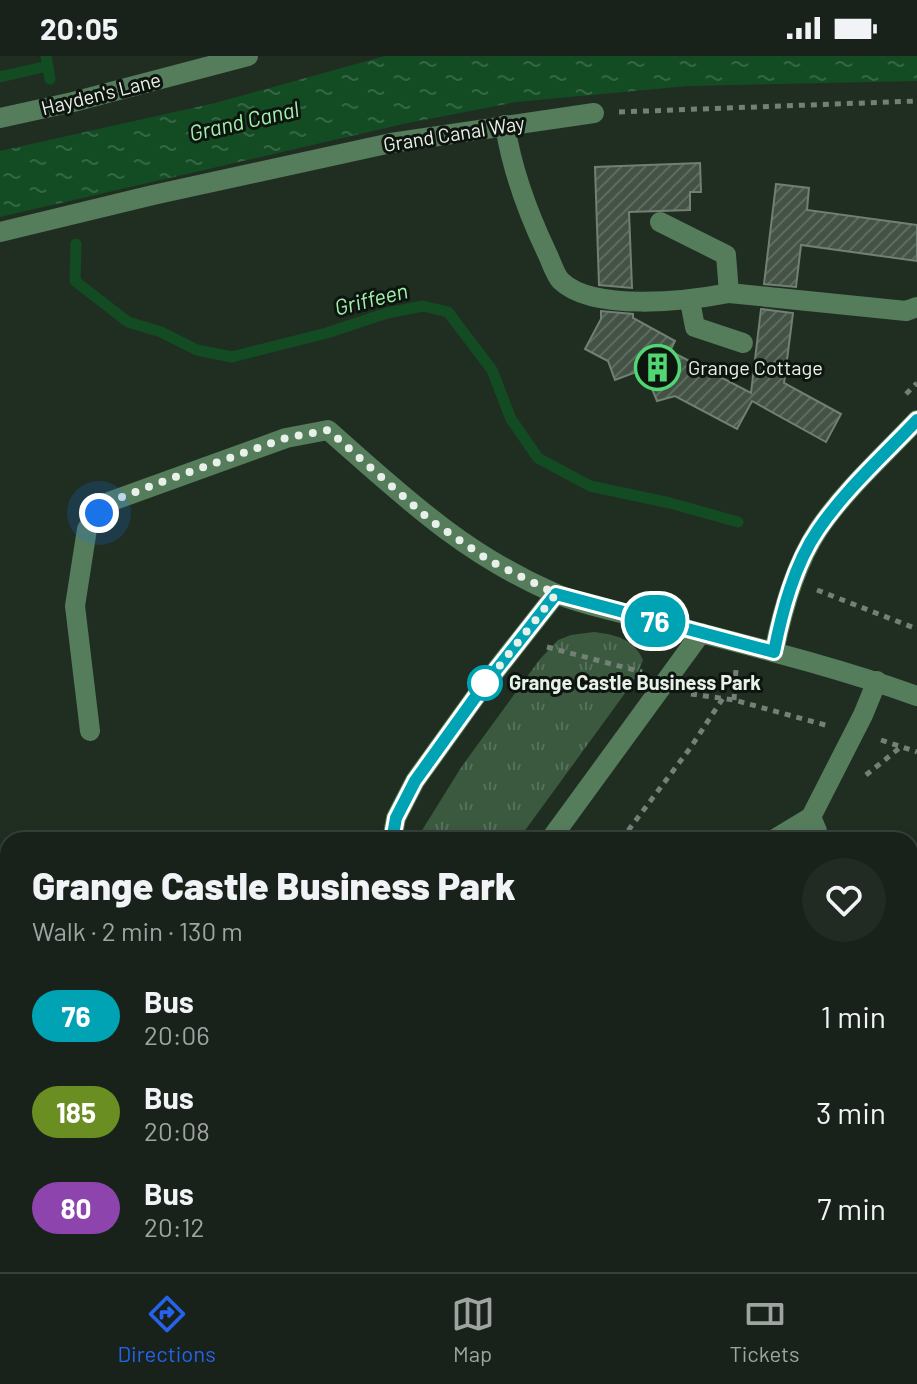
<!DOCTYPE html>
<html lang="en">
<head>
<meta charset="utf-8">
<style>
  :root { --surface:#18221a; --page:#212a23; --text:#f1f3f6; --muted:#9fa4a2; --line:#363f39; --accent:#2563eb }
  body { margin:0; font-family:Barlow,sans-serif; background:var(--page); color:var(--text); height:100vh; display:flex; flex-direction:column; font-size:30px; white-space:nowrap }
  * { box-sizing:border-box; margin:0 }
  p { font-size:26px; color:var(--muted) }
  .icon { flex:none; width:44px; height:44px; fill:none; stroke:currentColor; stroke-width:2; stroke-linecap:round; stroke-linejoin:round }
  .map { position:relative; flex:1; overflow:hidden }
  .side { position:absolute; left:0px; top:776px; width:918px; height:440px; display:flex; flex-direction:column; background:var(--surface); border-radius:24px 24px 0 0; box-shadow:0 4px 12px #0003,0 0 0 2px var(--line) }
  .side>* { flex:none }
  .badge { padding:0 16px; border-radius:26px; font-size:28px; line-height:52px }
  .you { position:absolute; width:40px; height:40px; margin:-20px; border:6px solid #fff; border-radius:50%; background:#1a73e8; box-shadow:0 0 0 12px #1a73e833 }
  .map>.badge { position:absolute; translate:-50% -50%; box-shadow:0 0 0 4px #fff }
  .round { display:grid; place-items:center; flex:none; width:84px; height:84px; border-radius:42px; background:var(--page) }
  .headline { display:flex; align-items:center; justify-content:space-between; height:136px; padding:0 32px }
  h1 { font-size:38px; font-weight:800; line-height:60px }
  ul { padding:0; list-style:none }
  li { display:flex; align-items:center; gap:24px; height:96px; padding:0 32px }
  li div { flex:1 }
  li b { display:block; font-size:30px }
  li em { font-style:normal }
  li .badge { min-width:88px; font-weight:700; text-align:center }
  .status { display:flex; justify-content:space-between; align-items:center; height:56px; padding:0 40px; background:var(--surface); direction:ltr }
  .status svg { height:22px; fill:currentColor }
  .dock { display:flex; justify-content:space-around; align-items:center; height:112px; border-top:2px solid var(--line); background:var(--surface); font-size:22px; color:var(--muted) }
  .dock a { display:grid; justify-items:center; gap:4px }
  .dock .current { color:var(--accent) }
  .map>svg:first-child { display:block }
</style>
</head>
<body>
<div class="status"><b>20:05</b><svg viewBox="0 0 49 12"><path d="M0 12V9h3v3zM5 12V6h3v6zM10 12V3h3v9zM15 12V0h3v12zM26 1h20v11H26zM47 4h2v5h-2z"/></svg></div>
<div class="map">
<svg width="917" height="1216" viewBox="0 0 917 1216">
  <defs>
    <pattern id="grass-tufts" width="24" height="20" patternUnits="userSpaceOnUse" patternTransform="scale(2)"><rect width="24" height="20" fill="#3a593f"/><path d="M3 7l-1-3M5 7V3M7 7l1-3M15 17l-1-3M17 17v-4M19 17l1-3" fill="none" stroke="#56715b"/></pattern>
    <pattern id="water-ripples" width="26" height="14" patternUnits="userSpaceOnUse" patternTransform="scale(2)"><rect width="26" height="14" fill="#134c23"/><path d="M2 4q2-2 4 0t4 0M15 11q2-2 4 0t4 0" fill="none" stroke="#356643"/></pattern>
    <pattern id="building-hatch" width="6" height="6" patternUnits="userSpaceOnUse" patternTransform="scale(2)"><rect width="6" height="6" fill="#435245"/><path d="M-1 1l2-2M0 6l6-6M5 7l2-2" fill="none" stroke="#5e6b60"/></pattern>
  </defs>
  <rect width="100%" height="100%" fill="#202e22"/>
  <path fill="url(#grass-tufts)" d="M594,576C616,579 633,582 643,604L636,621L623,640L518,784H416L462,710L540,603L558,584L571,579Z"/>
  <g fill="url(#water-ripples)">
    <path d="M385,0H917V25L687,30L516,46L403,68L0,161V95L215,47Z"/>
    <path d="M468,1208H568L566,1216H473Z"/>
  </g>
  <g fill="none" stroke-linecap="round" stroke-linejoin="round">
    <g stroke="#134c23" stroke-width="11">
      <path d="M46,0L50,23"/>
      <path d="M0,21L48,10"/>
      <path d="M76,188L75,225L128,266L161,276L197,294L232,301L327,277L387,257L423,250L448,256L492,314L511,363L538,402L590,430L670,447L738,466"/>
    </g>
  </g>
  <g fill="url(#building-hatch)" stroke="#708072" stroke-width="2">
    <path d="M700,107L701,136H690V154L629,156L632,232L599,229L595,111Z"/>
    <path d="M776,128L809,132L807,154L917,169V205L801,189L796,231L764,228Z"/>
    <path d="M761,253L793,257L784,327L841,358L826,386L752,345L737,373L675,340L657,345L644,313L615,324L608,305L585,293L601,263V255L633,258V262L675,285L670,295L751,337Z"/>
  </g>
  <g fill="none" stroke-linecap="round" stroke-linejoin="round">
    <g stroke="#748075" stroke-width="5" stroke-dasharray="6 6" stroke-linecap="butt">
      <path d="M619,56L917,45"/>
      <path d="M906,338L917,327"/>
      <path d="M817,534L917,573"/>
      <path d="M547,591L642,616"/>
      <path d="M691,638L734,644L829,670"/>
      <path d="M734,644L736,613"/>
      <path d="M881,684L917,696"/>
      <path d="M866,719L902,690"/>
      <path d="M621,784L691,691L723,642"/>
      <path d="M847,1208L858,1216"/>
      <path d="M208,1213V1216"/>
      <path d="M839,1216L844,1208"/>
    </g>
    <g stroke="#557c5b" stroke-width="20">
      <path d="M0,62L73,46L248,0"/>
      <path d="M505,69C512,115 527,155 547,197C551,205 555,219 561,225C593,256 688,245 729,237"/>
      <path d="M660,166L726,199L729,237L906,255L917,251"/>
      <path d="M0,176L153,139L391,87L594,57"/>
      <path d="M690,245L695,271L743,287"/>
      <path d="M774,596C782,556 795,509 818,474C845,434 883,400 917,364"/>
      <path d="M90,675L75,550L87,473L109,446L286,382L328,374C402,439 462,497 554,537C585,550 621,556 654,565C742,588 831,609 917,640"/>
      <path d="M811,761L817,775L814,784"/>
      <path d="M392,784L396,762L415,725L479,636L556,538"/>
      <path d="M550,784L701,577"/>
      <path d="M773,784L811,761L863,659L877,625"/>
      <path d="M0,846L8,844"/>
      <path d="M0,969L8,964"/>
      <path d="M0,1028L8,1044"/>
      <path d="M0,1133L8,1116"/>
      <path d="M642,1208L643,1216"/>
      <path d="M705,1208L718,1216"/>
      <path d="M732,1216L737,1208"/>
      <path d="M800,1216L804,1208"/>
    </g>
  </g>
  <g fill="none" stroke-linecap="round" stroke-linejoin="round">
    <defs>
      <path id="line" d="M392,784L396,762L415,725L479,636L556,538L774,596C782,556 794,509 818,474C845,434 883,400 917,364"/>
    </defs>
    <use href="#line" stroke="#fff" stroke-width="18"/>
    <use href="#line" stroke="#00a3b4" stroke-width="12"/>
    <path stroke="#e8f1e9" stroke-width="8" stroke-dasharray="0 14.4" d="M99,457L109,446L167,424L286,382L328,374L430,464L490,505L556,538L479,636L485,627"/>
  </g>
  <defs>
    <symbol id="building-ring" viewBox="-11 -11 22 22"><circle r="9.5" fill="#0e150f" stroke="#52d673" stroke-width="1.5"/><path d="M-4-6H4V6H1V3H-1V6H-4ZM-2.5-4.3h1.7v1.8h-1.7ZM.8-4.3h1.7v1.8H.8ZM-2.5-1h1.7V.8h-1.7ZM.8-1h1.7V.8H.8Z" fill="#52d673"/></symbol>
  </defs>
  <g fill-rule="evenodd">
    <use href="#building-ring" x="632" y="286" width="51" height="51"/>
  </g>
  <circle fill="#fff" stroke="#00a3b4" stroke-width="4" cx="485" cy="627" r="16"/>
  <g text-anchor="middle" stroke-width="6" stroke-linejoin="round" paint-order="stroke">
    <g font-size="20" fill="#e8f1e9" stroke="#0e150f">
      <text transform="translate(101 38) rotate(-14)" y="7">Hayden's Lane</text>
      <text transform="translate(454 78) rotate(-9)" y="7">Grand Canal Way</text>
    </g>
    <g font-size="20" fill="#e8f1e9" stroke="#0e150f" text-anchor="start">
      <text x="688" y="319">Grange Cottage</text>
    </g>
    <g font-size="20" font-weight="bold" fill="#e8f1e9" stroke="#0e150f" text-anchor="start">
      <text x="509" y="634">Grange Castle Business Park</text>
    </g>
    <g font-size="22" font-style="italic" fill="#a1f1ae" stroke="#0e150f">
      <text transform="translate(244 65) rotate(-13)" y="8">Grand Canal</text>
      <text transform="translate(371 243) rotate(-14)" y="8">Griffeen</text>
    </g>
  </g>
</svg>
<div class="you" style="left:99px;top:457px"></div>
<b class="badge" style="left:655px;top:565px;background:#00a3b4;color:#fff">76</b>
<section class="side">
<div class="headline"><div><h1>Grange Castle Business Park</h1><p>Walk · 2 min · 130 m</p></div><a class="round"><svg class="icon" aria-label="heart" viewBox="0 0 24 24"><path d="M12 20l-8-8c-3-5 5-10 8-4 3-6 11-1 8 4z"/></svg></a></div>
<ul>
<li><span class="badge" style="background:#00a3b4;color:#fff">76</span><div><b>Bus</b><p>20:06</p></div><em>1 min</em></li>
<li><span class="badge" style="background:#6b8e23;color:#fff">185</span><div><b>Bus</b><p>20:08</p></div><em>3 min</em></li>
<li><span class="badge" style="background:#8e44ad;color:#fff">80</span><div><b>Bus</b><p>20:12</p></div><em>7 min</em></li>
</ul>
</section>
</div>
<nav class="dock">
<a class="current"><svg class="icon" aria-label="directions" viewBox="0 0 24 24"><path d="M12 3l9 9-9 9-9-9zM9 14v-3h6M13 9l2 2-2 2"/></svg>Directions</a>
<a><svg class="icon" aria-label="map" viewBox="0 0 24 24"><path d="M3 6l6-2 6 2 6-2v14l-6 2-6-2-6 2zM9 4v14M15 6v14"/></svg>Map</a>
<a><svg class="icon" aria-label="tickets" viewBox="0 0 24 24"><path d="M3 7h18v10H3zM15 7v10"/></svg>Tickets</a>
</nav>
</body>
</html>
